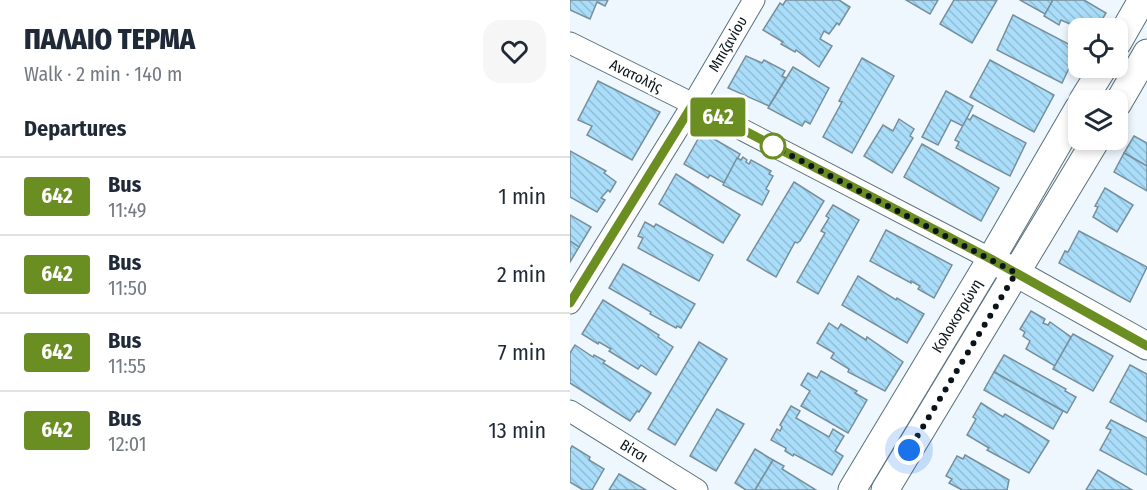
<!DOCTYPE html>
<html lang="en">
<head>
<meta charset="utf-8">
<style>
  :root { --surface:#fff; --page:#f6f6f7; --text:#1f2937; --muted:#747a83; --line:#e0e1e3 }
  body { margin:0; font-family:"Fira Sans Condensed",sans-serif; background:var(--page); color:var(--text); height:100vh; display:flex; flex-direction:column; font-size:22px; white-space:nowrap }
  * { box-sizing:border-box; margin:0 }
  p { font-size:20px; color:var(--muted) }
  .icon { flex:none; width:33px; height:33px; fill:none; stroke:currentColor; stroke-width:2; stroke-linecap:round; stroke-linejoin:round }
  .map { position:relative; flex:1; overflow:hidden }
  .panel { display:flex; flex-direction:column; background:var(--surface); width:570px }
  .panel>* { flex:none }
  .badge { padding:0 12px; border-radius:4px; font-size:21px; line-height:39px }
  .controls { position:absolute; left:498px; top:18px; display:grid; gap:12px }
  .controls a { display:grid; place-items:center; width:60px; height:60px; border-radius:12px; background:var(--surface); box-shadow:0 3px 9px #0003; font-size:30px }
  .you { position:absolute; width:30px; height:30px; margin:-15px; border:4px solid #fff; border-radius:50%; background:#1a73e8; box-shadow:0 0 0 9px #1a73e833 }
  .map>.badge { position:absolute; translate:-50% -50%; box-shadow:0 0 0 3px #fff }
  h2 { padding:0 24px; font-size:22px; line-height:54px }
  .round { display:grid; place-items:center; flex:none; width:63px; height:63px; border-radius:18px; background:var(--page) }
  .summary { display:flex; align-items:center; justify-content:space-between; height:102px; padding:0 24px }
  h1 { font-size:28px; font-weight:800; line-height:45px }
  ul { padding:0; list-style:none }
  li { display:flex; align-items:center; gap:18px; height:78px; padding:0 24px; border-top:2px solid var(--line) }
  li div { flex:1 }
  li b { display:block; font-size:22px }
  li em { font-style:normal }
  li .badge { min-width:66px; font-weight:700; text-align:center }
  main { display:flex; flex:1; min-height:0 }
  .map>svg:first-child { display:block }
</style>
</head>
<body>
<main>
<section class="panel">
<div class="summary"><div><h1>ΠΑΛΑΙΟ ΤΕΡΜΑ</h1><p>Walk · 2 min · 140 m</p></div><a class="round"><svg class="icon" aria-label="heart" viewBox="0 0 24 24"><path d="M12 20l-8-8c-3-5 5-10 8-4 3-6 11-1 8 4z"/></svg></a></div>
<h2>Departures</h2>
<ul>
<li><span class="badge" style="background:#6b8e23;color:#fff">642</span><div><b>Bus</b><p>11:49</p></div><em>1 min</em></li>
<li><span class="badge" style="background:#6b8e23;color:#fff">642</span><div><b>Bus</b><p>11:50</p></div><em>2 min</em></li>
<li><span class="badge" style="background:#6b8e23;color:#fff">642</span><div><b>Bus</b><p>11:55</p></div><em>7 min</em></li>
<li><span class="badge" style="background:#6b8e23;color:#fff">642</span><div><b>Bus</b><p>12:01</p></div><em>13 min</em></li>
</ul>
</section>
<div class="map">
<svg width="577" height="490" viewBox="0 0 577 490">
  <defs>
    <pattern id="building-back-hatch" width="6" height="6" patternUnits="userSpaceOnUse" patternTransform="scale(1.5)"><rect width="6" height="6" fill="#aaddf9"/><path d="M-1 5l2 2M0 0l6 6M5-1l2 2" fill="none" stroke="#91bdd5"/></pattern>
  </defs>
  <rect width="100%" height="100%" fill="#edf7fd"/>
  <g fill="url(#building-back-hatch)" stroke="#778f9c" stroke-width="1.5">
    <path d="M0,0H38L35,6L27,2L20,19L0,10Z"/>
    <path d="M216,0H269L280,7L269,25L267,23L259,34L254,31L250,39L262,46L249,67L226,50L225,52L211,44L213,42L193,30L210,3L213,5Z"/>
    <path d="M336,0H368L360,14Z"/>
    <path d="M384,0H427L402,43L370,24Z"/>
    <path d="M450,0H483L475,14Z"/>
    <path d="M483,0H514L536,13L527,28H508V31L504,29L506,25L502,22L500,24L491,20L489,25L474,16Z"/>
    <path d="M443,15L508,49L492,83L427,50Z"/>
    <path d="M176,56L192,63L194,60L215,71L212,76L216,78L199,106L158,88Z"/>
    <path d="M292,58L324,76L282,153L253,137L272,102L269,101Z"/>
    <path d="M420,60L484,95L464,132L400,97Z"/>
    <path d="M223,67L259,88L240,124L235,121L232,126L198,108Z"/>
    <path d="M28,81L90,112L62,160L17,135L22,126L8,120Z"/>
    <path d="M376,91L403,106L393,126L381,120L368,145L352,137Z"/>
    <path d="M403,115L456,143L440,176L386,148L389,142L385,140L397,118L400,120Z"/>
    <path d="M329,119L344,129L340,136L343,138L322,173L294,156L313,125L323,131Z"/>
    <path d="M132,132L170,154L154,183L140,175L138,178L114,164Z"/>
    <path d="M564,136L577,143V166L554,153Z"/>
    <path d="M352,144L429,188L411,221L334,177Z"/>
    <path d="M0,151L36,171L34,173L46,182L40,192L38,190L31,198L35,200L27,212L0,197Z"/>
    <path d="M554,153L577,166V191L544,172Z"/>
    <path d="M173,157L177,160L176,162L179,164L181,160L201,171L199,174L203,176L196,189L199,191L192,205L153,185L167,158L171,160Z"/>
    <path d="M106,174L170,215L153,243L89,204Z"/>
    <path d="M224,182L254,201L230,241L227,243L225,242L206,277L177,260Z"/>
    <path d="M535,188L563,205L547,232L523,217L528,207L525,206Z"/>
    <path d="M263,205L289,220L248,294L227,282L255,233L251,231L259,218L256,216Z"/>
    <path d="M0,215L21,227L9,247L0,241Z"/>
    <path d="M75,222L84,227L86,224L143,255L129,281L68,248L73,238L68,236Z"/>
    <path d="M316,230L382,265L364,298L348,289L350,286L341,281V283L300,261Z"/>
    <path d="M509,231L577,267L560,302L489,263L495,251L498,252Z"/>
    <path d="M0,241L9,247L0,262Z"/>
    <path d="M53,264L125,304L111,328L107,326L106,328L80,314L81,312L39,288Z"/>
    <path d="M288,276L326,300L327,298L354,314L337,343L272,305Z"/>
    <path d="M33,300L89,335L88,337L103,347L86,375L71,365L68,369L39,351L41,349L29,342L28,344L12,334Z"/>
    <path d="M461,311L475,319L473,323L478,325L480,322L501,337L485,366L456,349L460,341L453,336L455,332L450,329Z"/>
    <path d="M259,323L268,329L271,324L296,340L297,337L333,362L315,391L278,372L279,369L261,358L264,353L247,343Z"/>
    <path d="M503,334L543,356L523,391L483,369Z"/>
    <path d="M129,342L157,359L105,445L78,429Z"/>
    <path d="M5,345L23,357L24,355L35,361L33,363L81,393L69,412L67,411L60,421L0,383V353Z"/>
    <path d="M434,355L496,389L495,391L506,397L497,413L424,372Z"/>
    <path d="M560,365L577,374V422L540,402Z"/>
    <path d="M251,371L287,391L285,393L297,400L278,433L231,406L240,391L231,385L238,373L247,378Z"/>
    <path d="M424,372L493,411L483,429L414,390Z"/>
    <path d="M411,403L433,417L435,414L479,441L459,473L417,450L419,448L397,435L406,419L403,417Z"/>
    <path d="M221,406L230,411L226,418L259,437L263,429L274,436L265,451L273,456L262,475L224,454L223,456L215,451L216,448L201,440L207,429L210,431L212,427L210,425Z"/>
    <path d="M147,409L174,424L146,471L120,456Z"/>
    <path d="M541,420L577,438V475L530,450L541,430L536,428Z"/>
    <path d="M2,446L20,457L19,460L34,469L22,490H13L0,482V450Z"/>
    <path d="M185,449L203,460L185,490H176L165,483Z"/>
    <path d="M395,455L439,480L437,490H392L379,483L382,479L376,476L387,456L393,459Z"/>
    <path d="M203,460L214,466L212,469L246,490H185Z"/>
    <path d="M528,470L562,490H516Z"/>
    <path d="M49,474L76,490H39Z"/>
  </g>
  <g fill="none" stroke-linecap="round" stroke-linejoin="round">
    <defs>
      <g id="minor">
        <path d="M0,43L123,104L421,259"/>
        <path d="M0,303L123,104L184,0"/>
        <path d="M0,411L127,490"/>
      </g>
      <g id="tertiary">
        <path d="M548,42L572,0"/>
        <path d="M513,100L533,68"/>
        <path d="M548,103L577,53"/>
        <path d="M430,264L577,346"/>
        <path d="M282,490L421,259L508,109"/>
        <path d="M315,490L526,140"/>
      </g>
    </defs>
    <use href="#minor" stroke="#59707c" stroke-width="23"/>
    <use href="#tertiary" stroke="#59707c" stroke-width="29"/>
    <use href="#minor" stroke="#fff" stroke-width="21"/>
    <use href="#tertiary" stroke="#fff" stroke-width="27"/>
  </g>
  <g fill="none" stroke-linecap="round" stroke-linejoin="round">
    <defs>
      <path id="line" d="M0,303L123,104L421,259L577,346"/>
    </defs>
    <use href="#line" stroke="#fff" stroke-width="14"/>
    <use href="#line" stroke="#6b8e23" stroke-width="9"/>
    <path stroke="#0b1419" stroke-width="6" stroke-dasharray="0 10.8" d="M203,146L446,273L339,450"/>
  </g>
  <circle fill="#fff" stroke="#6b8e23" stroke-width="3" cx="203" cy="146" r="12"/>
  <g text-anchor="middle" stroke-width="5" stroke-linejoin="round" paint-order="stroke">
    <g font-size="15" fill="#0b1419" stroke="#fff">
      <text transform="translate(158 44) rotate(-60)" y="5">Μπιζανίου</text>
      <text transform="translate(66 76) rotate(26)" y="5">Ανατολής</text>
      <text transform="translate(387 316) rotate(-59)" y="5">Κολοκοτρώνη</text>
      <text transform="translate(64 451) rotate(32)" y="5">Βίτσι</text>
    </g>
  </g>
</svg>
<div class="controls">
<a><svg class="icon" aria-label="locate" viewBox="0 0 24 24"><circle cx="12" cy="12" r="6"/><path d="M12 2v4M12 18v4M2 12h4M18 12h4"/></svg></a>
<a><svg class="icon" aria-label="layers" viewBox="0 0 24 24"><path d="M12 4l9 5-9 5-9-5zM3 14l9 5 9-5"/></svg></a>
</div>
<div class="you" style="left:339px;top:450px"></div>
<b class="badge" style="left:148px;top:117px;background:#6b8e23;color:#fff">642</b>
</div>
</main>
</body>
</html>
